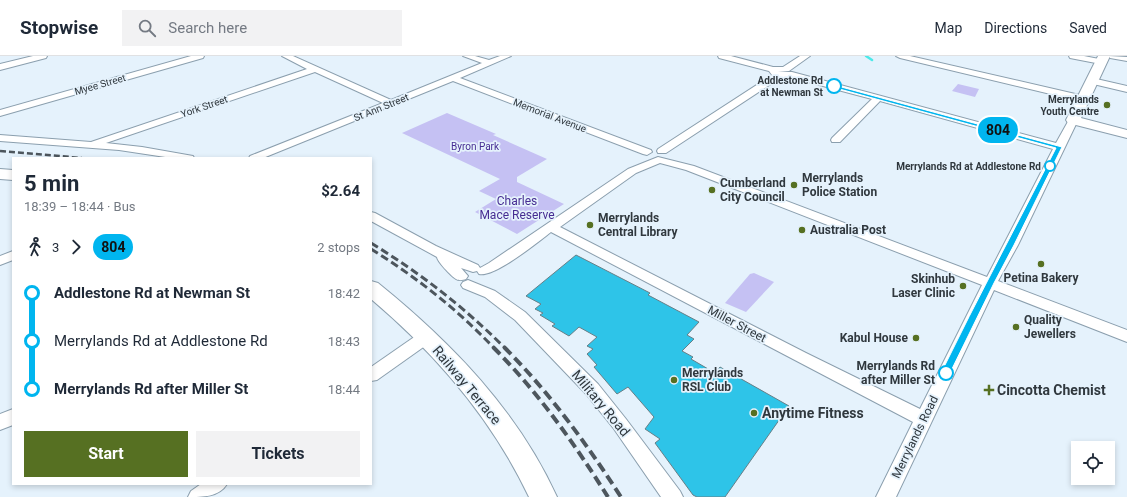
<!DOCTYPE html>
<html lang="en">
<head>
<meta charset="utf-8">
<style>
  :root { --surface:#fff; --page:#f2f2f3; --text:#1f2937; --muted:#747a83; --line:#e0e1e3; --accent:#567022 }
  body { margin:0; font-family:Roboto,sans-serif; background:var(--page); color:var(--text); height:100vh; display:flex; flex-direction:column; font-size:15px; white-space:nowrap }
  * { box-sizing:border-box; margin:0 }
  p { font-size:13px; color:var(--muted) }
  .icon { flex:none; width:22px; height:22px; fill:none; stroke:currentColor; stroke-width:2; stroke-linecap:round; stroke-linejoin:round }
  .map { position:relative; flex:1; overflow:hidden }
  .sheet { position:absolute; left:12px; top:101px; width:360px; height:328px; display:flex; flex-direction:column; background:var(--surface); border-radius:0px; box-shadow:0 2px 6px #0003 }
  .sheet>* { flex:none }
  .badge { padding:0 8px; border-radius:13px; font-size:14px; line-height:26px }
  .fabs { position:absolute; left:1071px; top:385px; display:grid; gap:8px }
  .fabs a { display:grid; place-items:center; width:44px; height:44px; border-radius:0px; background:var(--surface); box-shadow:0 2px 6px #0003; font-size:20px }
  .map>.badge { position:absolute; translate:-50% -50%; box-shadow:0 0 0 2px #fff }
  .legs { display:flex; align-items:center; gap:6px; height:44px; padding:0 12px; font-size:13px }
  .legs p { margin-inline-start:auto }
  .headline { display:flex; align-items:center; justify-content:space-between; height:68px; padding:0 12px }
  h1 { font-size:22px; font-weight:700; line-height:30px }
  .cta { display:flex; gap:8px; margin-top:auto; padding:8px 12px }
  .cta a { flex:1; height:46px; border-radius:0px; background:var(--accent); color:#fff; font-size:16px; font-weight:700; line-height:46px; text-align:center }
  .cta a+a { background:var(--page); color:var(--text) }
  ul { padding:0 12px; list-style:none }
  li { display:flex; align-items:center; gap:14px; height:48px; font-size:15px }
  li i { display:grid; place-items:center; width:6px; height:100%; margin:0 5px; background:currentColor }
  li i::after { content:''; width:10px; height:10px; margin:-5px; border:3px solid; border-radius:50%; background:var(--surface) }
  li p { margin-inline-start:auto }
  li:first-child i { background:linear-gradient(#0000 50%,currentColor 0) }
  li:last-child i { background:linear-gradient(currentColor 50%,#0000 0) }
  header { display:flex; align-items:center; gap:24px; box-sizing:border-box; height:56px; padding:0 20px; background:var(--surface); border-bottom:1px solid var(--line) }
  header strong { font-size:19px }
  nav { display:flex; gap:22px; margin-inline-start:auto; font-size:14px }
  .search { width:280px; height:36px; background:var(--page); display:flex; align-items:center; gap:10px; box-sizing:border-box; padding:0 14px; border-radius:0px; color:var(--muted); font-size:15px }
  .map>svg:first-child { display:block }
</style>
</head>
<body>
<header>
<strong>Stopwise</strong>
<div class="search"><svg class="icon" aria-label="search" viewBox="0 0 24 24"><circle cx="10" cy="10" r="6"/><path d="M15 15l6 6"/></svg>Search here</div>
<nav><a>Map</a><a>Directions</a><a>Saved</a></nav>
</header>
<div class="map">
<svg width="1127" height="441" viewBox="0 0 1127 441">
  <rect width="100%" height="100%" fill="#e5f2fc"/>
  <g fill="#c5c1f3">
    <path d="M958,28L979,33L975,41L952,35Z"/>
    <path d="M447,57L496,78L493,79L547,103L517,121V126L564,148L517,178L475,156L496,143L479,135L500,123L402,77Z"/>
    <path d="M754,217L774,226L746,256L725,247L750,218Z"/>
  </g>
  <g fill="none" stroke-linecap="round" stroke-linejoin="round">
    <path stroke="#4be9e9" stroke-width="2.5" d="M866,0L872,4"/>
  </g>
  <path fill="#2ec4e8" stroke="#667f87" d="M576,199L650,237L648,239L699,266L687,279L694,283L682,295L693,301L691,303L715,317L720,311L789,350L725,441H697L693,439L655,387L660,383L645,373L654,361L628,331L617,338L594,311L597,309L587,298L593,293L587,290L597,281L579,271L569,280L552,270L555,268L540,259L543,257L535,253L541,248L526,240Z"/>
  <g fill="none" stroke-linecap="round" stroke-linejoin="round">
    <defs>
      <g id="street">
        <path d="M33,0H47L46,2L0,14V8Z"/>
        <path d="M191,0H204L203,2L0,60V54Z"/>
        <path d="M282,0H293L391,44L482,7L463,0H475L489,4L500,0H511L460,22L651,94L652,96L647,99L643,98L453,25L263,102H249L250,100L383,47L315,16L106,87L142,91L193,100L194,102H172L119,94L0,85V79L91,86L307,13Z"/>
        <path d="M718,0H731L773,11H783L800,0H810L789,15L778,16H792L1056,87L1070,62H1076L1078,64L1018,189L998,225L1127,274V286L994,234L896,441H876L913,366L551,176C538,186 494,222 479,218L477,215L473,216L461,212L468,220L466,223C463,224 459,225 456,223C451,220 437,205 437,201L371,165V156L375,157L436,190L478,209L480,212L489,207L628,113L658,101L694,110L987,221L1053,93L880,45L840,86H832L831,84L832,82L872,43L789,21L780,22L666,97H658L657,95L658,93L772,19L769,15L719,2ZM660,107L686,114L982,229L920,353L806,297L560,171L636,117Z"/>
        <path d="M896,0H910L1084,40L1089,43L1084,46L900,2Z"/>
        <path d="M1069,0H1084L1104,4L1105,6L1101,8L1070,2Z"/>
        <path d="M1109,0L1127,1V5L1110,2Z"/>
        <path d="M1092,22L1127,30V36L1089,27L1088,25L1089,23Z"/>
        <path d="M13,195V204L0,209V200Z"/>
        <path d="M468,224L495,235L525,256L598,328L626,363L680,435L683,441H661L614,373L586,338L515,264L485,241L463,232L461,229L463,226Z"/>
        <path d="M426,275L432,277L434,281L432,285L377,324L371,325V311L420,277Z"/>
        <path d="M13,353V369L0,374V358Z"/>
        <path d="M201,428H227C219,441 203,441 188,441L191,435Z"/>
      </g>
      <g id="secondary">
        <path d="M1098,0H1110L1081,62L1127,74V82L1068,67L1066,64Z"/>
        <path d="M0,113L13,114V124L0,123Z"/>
        <path d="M371,225L378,227C451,286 518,355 557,441H529C492,363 436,298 371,243Z"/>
      </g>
    </defs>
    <use href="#street" stroke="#8b9fae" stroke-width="2"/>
    <use href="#secondary" stroke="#8b9fae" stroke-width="2"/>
    <use href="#street" fill="#fff" fill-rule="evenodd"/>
    <use href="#secondary" fill="#fff" fill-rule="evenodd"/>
    <path stroke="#4d565d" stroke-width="2.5" stroke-dasharray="6 3" stroke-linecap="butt" d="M0,95L82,102"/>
    <g stroke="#4d565d" stroke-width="3" stroke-dasharray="8 4" stroke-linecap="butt">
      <path d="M371,187C420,217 464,251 505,292"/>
      <path d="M371,193C416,221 457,253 494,292"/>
    </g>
    <g stroke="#4d565d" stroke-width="4" stroke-dasharray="10 5" stroke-linecap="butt">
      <path d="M493,291C538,336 574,387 608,441"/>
      <path d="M504,291C549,336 586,387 621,441"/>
    </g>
  </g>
  <path fill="#00b5ef" stroke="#fff" d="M834,29L1062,91L1014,189L994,227L949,319L946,320L941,317C978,241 1018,167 1056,92L832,31Z"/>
  <g fill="#fff" stroke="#00b5ef" stroke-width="2">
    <circle cx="834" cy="30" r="7"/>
    <circle cx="1050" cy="110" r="5"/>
    <circle cx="946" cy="317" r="7"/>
  </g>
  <g fill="#567022" stroke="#e5f2fc" stroke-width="1.5">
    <circle cx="1107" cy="49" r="4"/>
    <circle cx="794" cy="129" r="4"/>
    <circle cx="712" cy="134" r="4"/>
    <circle cx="590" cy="169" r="4"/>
    <circle cx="802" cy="174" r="4"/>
    <circle cx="1041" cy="208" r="4"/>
    <circle cx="963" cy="230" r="4"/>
    <circle cx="1016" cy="271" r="4"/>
    <circle cx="916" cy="282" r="4"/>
    <circle cx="674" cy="324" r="4"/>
    <path d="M987 328h4v4h4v4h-4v4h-4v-4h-4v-4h4z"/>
    <circle cx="754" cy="357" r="4"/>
  </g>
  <g text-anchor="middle" stroke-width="3.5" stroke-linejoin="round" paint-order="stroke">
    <g font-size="10" font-weight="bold" fill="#30383e" stroke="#e5f2fc" text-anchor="end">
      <text x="823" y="28">Addlestone Rd<tspan x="823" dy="12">at Newman St</tspan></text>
      <text x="1041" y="114">Merrylands Rd at Addlestone Rd</text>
    </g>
    <g font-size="10" fill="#30383e" stroke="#e5f2fc">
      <text transform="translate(100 28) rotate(-16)" y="4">Myee Street</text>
      <text transform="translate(204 50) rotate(-19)" y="4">York Street</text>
      <text transform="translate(381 51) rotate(-22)" y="4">St Ann Street</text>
      <text transform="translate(550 59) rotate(21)" y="4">Memorial Avenue</text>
    </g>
    <g font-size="10" font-weight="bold" fill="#30383e" stroke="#e5f2fc" text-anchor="end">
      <text x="1099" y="47">Merrylands<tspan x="1099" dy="12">Youth Centre</tspan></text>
    </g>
    <g font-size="10" fill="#462c92" stroke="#e5f2fc">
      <text x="475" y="94">Byron Park</text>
    </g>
    <g font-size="12" font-weight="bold" fill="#30383e" stroke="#e5f2fc" text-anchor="start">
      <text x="802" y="126">Merrylands<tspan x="802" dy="14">Police Station</tspan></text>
      <text x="720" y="131">Cumberland<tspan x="720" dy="14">City Council</tspan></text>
      <text x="598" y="166">Merrylands<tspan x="598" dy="14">Central Library</tspan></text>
      <text x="810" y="178">Australia Post</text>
      <text x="1041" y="226" text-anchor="middle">Petina Bakery</text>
      <text x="955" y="227" text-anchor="end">Skinhub<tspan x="955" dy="14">Laser Clinic</tspan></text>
      <text x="1024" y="268">Quality<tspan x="1024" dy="14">Jewellers</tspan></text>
      <text x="908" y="286" text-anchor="end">Kabul House</text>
      <text x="682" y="321">Merrylands<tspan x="682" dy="14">RSL Club</tspan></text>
    </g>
    <g font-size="12" fill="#462c92" stroke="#e5f2fc">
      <text x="517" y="149">Charles<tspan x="517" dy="14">Mace Reserve</tspan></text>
    </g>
    <g font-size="12" fill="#30383e" stroke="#e5f2fc">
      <text transform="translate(737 268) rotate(28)" y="4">Miller Street</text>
      <text transform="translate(915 381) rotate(-64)" y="4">Merrylands Road</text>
    </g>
    <g font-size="12" font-weight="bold" fill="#30383e" stroke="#e5f2fc" text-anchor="end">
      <text x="935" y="314">Merrylands Rd<tspan x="935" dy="14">after Miller St</tspan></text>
    </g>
    <g font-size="14" fill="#30383e" stroke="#e5f2fc">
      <text transform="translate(467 329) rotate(50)" y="5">Railway Terrace</text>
      <text transform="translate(601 347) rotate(50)" y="5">Military Road</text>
    </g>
    <g font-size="14" font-weight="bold" fill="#30383e" stroke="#e5f2fc" text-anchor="start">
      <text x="997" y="339">Cincotta Chemist</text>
      <text x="762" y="362">Anytime Fitness</text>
    </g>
  </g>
</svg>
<div class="fabs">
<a><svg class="icon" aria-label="locate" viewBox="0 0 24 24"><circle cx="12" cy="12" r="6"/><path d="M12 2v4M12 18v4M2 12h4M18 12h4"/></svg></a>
</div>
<b class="badge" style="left:998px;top:74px;background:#00b5ef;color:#111">804</b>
<section class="sheet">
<div class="headline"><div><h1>5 min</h1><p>18:39 – 18:44 · Bus</p></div><b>$2.64</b></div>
<div class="legs"><svg class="icon" aria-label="walk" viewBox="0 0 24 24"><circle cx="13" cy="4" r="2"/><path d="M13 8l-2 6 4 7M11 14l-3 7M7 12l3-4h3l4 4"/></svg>3<svg class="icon" aria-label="forward" viewBox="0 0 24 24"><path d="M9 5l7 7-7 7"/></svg><b class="badge" style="background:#00b5ef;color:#111">804</b><p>2 stops</p></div>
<ul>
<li><i style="color:#00b5ef"></i><b>Addlestone Rd at Newman St</b><p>18:42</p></li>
<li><i style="color:#00b5ef"></i><span>Merrylands Rd at Addlestone Rd</span><p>18:43</p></li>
<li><i style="color:#00b5ef"></i><b>Merrylands Rd after Miller St</b><p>18:44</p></li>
</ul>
<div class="cta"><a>Start</a><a>Tickets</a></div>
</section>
</div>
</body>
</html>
